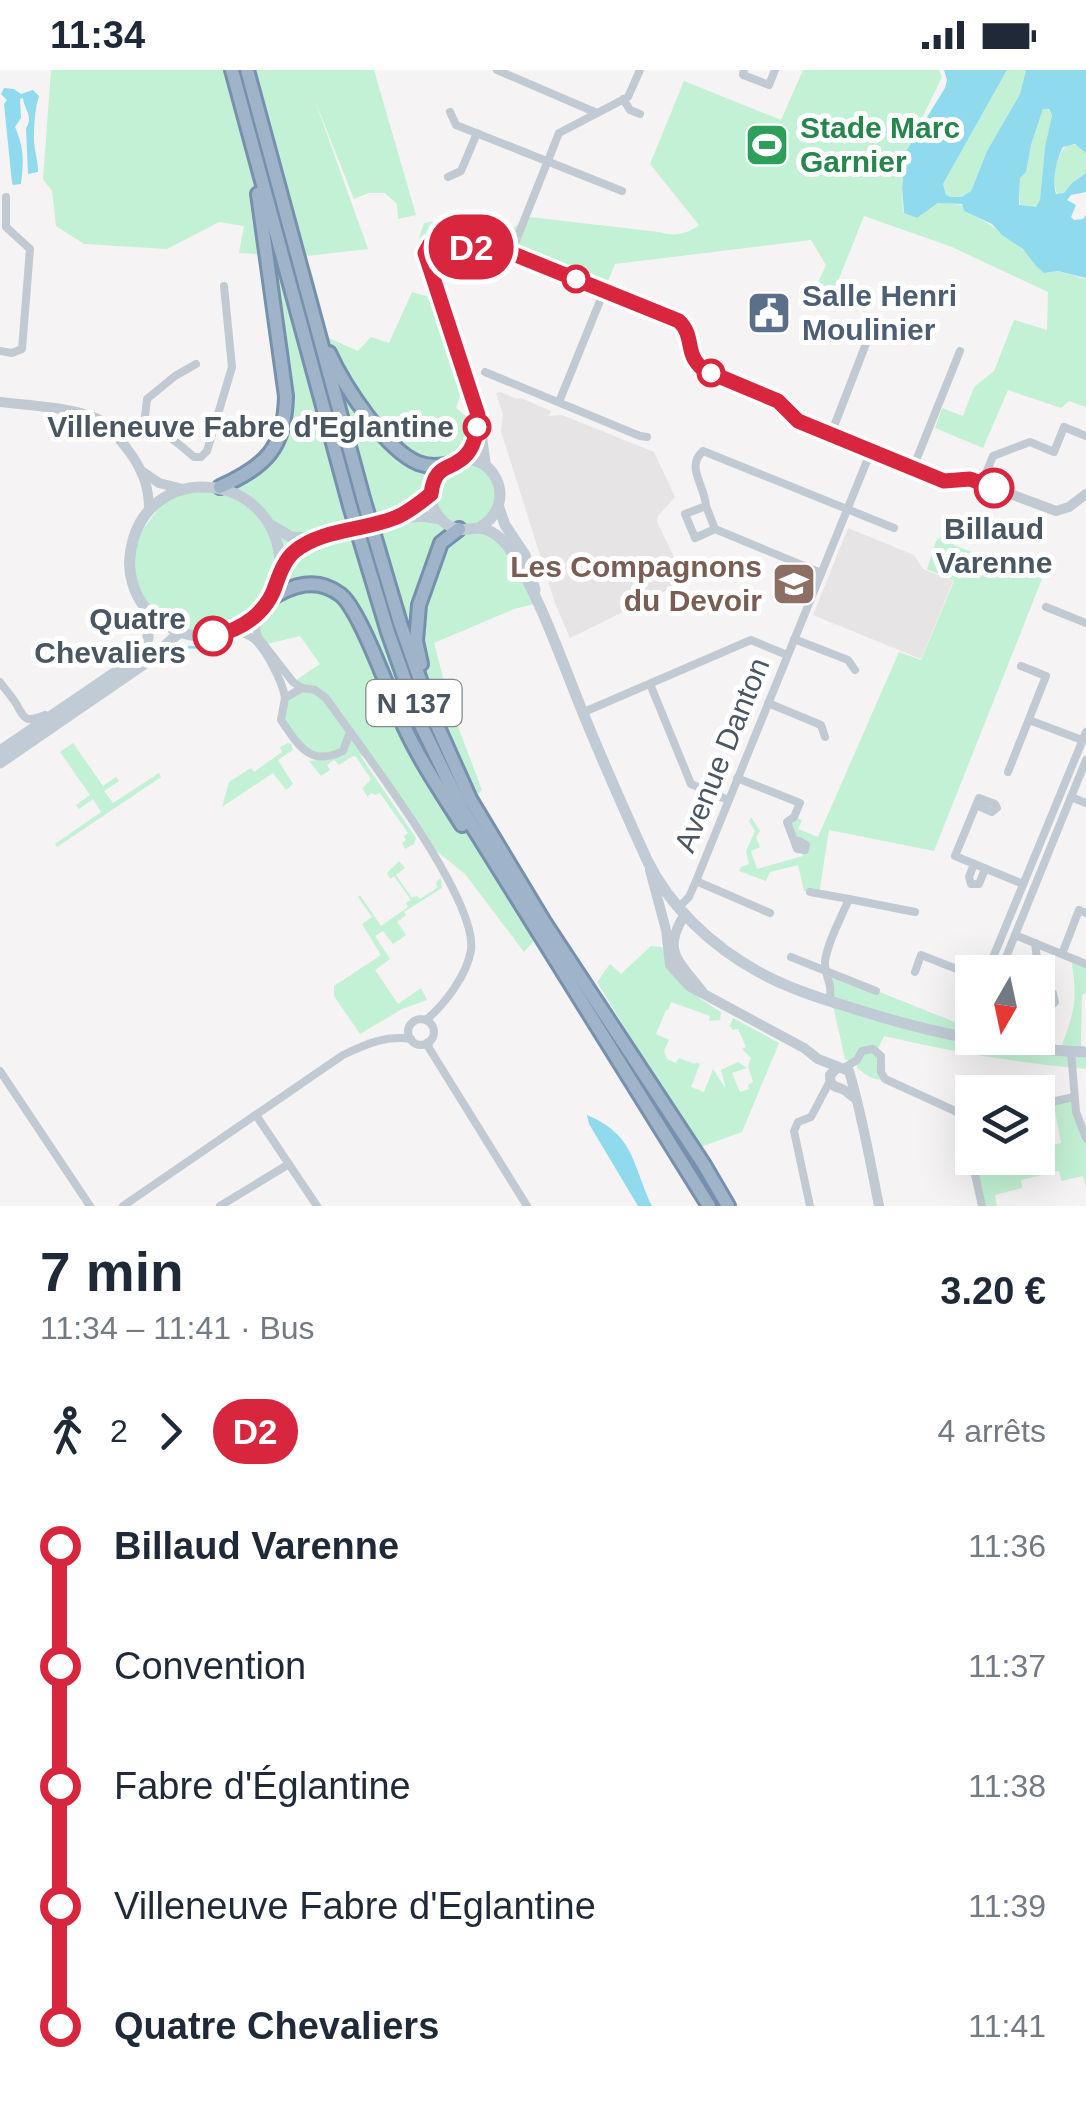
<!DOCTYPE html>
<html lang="fr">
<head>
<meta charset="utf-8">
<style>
  :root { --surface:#fff; --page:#f2f2f3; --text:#1f2937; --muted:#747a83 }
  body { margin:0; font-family:Arial,sans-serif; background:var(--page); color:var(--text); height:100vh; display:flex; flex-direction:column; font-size:38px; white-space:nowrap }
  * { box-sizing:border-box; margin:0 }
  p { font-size:32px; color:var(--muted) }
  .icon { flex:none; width:55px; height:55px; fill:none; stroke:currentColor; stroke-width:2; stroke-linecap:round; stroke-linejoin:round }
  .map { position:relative; height:1136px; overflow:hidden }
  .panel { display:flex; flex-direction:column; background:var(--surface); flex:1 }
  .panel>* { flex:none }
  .badge { padding:0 20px; border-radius:32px; font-size:35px; line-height:65px }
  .needle { width:65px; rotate:189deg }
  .controls { position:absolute; left:955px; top:885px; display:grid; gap:20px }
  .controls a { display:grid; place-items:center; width:100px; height:100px; border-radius:0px; background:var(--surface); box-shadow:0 10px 40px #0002; font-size:50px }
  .map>.badge { position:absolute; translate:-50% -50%; box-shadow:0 0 0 5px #fff }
  .legs { display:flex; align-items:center; gap:15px; height:110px; padding:0 40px; font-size:32px }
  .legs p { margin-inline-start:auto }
  .head { display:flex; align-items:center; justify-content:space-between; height:170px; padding:0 40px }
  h1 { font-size:55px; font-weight:700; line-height:75px }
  ul { padding:0 40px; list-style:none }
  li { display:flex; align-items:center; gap:35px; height:120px; font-size:38px }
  li i { display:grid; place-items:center; width:15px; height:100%; margin:0 12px; background:currentColor }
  li i::after { content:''; width:25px; height:25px; margin:-12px; border:8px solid; border-radius:50%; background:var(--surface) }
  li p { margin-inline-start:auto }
  li:first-child i { background:linear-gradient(#0000 50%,currentColor 0) }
  li:last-child i { background:linear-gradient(currentColor 50%,#0000 0) }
  .status { display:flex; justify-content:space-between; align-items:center; height:70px; padding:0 50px; background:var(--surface); direction:ltr }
  .status svg { height:28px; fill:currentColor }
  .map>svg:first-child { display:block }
</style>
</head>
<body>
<div class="status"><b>11:34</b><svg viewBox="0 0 49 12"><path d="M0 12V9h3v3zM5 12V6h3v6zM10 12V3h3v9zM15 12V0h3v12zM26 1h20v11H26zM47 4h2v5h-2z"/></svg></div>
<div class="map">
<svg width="1086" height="1136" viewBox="0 0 1086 1136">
  <rect width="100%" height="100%" fill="#f5f3f3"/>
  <g fill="#e6e4e5">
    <path d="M500,322L517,329L521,328L551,341L549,346L562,345L654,382L675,427L658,446L657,452L686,511L570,568L555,533L501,361L503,344L496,323Z"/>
    <path d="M848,458L914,485L923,499L953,511L921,589L813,545Z"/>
  </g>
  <g fill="#c3f1d5">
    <path d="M51,0H374L416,145L398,149L397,134L385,123H369L354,129L314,28L368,179L298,187L311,200L329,268L358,281L371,267L389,273L412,222L437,229L470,320L460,326L456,338L469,349L476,361L461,390L478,392L499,413L488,452L538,533L514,539L434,573L451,638L482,720L463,741L539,865L524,882L465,804L424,771L368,689L360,685L416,768L414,774L405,779L402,773L406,770L404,766L408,763L380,723L375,725L372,723L368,726L369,729L361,716L363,718L371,709L356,687L353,686L339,695L334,690L327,695L330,700L321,706L309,691L333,688L307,682L281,650L285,628L301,618L293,612L320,594L300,566L263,575L258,550L231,562H180L138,528L131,475L169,425L220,417L265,390L286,348L267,187L286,186L239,183L244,156L219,152L167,179L84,174L56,156L52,121L43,109Z"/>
    <path d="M803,0H939L942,7L906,81L902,117L903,142L917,148L940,132L962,135L964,141C985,150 1004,163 1021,178C1030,185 1035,196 1045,203L1058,201L1086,209V337L1069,331L1061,338L1008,320L983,378L935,358L942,338L963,346L974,317L994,301L1014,250L1047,260L1048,222L952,177L864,146L832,226L815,219L826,195L811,170L615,194L604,221L511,183L430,173L419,168L424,153L448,148L470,153L515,157L530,147L659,162C674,167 687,164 699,155L650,94L684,11L781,50Z"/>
    <path d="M1007,0H1026L1020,24L987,81L970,123L962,127H951L946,125L943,114Z"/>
    <path d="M1043,39H1048L1052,45L1045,77L1040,130L1037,136L1033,138L1020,136V108L1026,102L1031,75Z"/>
    <path d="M1068,75H1078L1086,83V103L1072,113L1064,123L1058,125C1051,112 1055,84 1068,75Z"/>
    <path d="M943,465L949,466L954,475L1042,509L934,781L829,760L819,824L804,821L798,795L770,802L766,811L739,801L741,797L749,794L746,781L755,761L749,751L751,747L760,761L756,767L760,777L751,781L757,799L803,786L787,752L794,747L802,750L798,759L818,767L899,582L921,590L954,511L927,499L936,471Z"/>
    <path d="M73,673L103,716L116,707L119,711L104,721L113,733L159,703L161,707L57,777L55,774L101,742L93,729L79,739L76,735L90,725L60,682Z"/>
    <path d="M288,673L291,674L293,680L278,690L293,714L286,720L273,703L222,737L229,712L251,698L254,702L282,682L280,677Z"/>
    <path d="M399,791L405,798L396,805L412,828L417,826L420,829L437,818L436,812L441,808L442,818L404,842L406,845L397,852L406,865L393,874L383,861L375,866L390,889L375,900L398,934L421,918L427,930L402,939L360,964L334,926V916L381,885L362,854L372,847L358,827L360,825L381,856L408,837L406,833L411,830L394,806L390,809L387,803Z"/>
    <path d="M651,876L662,877C674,912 692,924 721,942L720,950L709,951L710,946L671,932L668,940H666L656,964L669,970L664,981L667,989L676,993L679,988L695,994L696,992L700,994L691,1017L704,1022L713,999L726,1019L721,1000L738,992L747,998L732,1003L740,1022L749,1019L748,1015L753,1012L748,996L751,988L742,979L746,977L738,959L733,960L730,956L733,948L779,973L742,1062L698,1078L597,912L610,894L621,904Z"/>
    <path d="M1071,888L1086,894V923L1082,925L1081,981L1086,982V999C1018,993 951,982 884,966L877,981L885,1009C873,1012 866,1004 857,998V990L853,993L845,989L825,900L957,953L952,965L1060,980C1075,940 1078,931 1071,888Z"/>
    <path d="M1074,1027L1086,1068V1118L1083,1106L1061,1111L1059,1101L1021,1110L1022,1118L995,1125L997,1136H982L972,1088H980L981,1092L1001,1088H1016L1018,1093L1038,1088V1079L1061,1073L1053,1031Z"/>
  </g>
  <g fill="#90daee" fill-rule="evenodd">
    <path d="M944,0H1007L943,114L946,125L951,127H962L971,121L987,81L1020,24L1026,0H1086V83L1075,74L1063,77C1056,90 1052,110 1056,124L1064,123L1072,113L1086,103V122L1071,125L1067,130L1076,135L1071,147L1074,150L1083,149L1086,145V208L1058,201L1044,203L1036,196L1023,179L1002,165L992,154L964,141L962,134L938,133L917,148L904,143L902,117L906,81L945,18L947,10ZM1043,39H1049L1052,45L1045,77L1040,130L1036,137L1019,135L1020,108L1026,102L1031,75Z"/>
    <path d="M4,18L14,19L21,24L33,20L39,26C35,38 34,55 34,68C34,80 38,90 38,102L28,104L26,58C34,47 24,39 23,28L20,29L21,48L15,57C24,78 24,90 21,114L13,115L12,113L4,34L7,30L1,24Z"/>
    <path d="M587,1045C635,1065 632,1094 652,1136H638L635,1131L589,1054Z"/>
  </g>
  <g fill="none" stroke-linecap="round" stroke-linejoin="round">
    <g stroke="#90daee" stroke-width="2.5">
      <path d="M288,508L295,491L314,478"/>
      <path d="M164,590L189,577L205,578"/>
    </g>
    <defs>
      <g id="trunk">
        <path d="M232,0L350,436L388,562L421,655L463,741L709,1136"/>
        <path d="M247,0L363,428L400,553L432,644L470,729L544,852L704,1095L728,1136"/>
        <path d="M329,283C344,316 385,379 418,393C429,397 439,397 450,394"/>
        <path d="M220,417C266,396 285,378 286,326L258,124"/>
        <path d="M270,529C292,515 317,506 341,525C361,542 391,628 404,656C420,691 442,723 462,755"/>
        <path d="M421,594L416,571L419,535L441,473L459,459"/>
      </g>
    </defs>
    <use href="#trunk" stroke="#7690ad" stroke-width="18"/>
    <g stroke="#c1cad2" stroke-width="8">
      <path d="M497,0L597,43"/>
      <path d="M744,0L743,5L769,15L775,0"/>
      <path d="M623,29L630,40L640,44"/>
      <path d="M450,42L456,55L622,121"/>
      <path d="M448,107L461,101L477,63"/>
      <path d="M511,183L559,63L628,27L640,0"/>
      <path d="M0,281L12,283L22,279L30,179L6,157V127"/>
      <path d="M485,302L640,366L647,367"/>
      <path d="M559,332L604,221"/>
      <path d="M144,355L147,329L175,306L196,294"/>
      <path d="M114,362L117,357C152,347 170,367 194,387H201L207,381L232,297L224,216"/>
      <path d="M831,364L876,248"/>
      <path d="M913,398L960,281"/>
      <path d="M982,413L993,386L1030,372L1054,382L1064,357L1086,366"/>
      <path d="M706,436C705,415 685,397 703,381L894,458"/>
      <path d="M715,459L695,468L685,444L706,436L715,459L821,503"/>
      <path d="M1046,537L1086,553"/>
      <path d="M260,545L256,558L258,567L293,612L302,618"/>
      <path d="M233,562C237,563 246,564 249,566C264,573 283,613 285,628"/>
      <path d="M794,569L848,590L855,600"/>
      <path d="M0,612C5,619 12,627 17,635C25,651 27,652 45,645"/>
      <path d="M650,614L691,714L728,730"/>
      <path d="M768,633L821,655L825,667"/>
      <path d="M584,642L751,570L787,585"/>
      <path d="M1029,650L1082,670"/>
      <path d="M350,662L343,681C310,697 299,676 281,650L285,628L302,618L315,620L326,628C359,676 478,827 471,880C467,905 445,934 426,950"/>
      <path d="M1008,702L1046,606L1021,596"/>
      <path d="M737,708L800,733L794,747L787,752L796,776L797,779L805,780L806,775L799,771L796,776"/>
      <path d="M1071,727L1086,733"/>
      <path d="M976,735L992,742L997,738L995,734L979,728L955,786L1023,814"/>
      <path d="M974,794L969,807L971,814H979L985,799"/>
      <path d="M696,811L770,843"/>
      <path d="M810,822L849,829"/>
      <path d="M679,837L689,827L696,811L871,381"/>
      <path d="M1015,865L1086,894"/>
      <path d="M1035,873L1042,930L1047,936L1052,935L1055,932L1053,923L1050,921L1044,922L1042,926"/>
      <path d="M1062,884L1079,840L1086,843"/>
      <path d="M791,887L876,921"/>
      <path d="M915,902L921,885L972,905"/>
      <path d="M987,902L1086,662"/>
      <path d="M1000,902L1086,690"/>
      <path d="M829,931C834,914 824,907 825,891C828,871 841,848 849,829L915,842"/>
      <circle cx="421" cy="962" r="13"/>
      <path d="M961,967L972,938"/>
      <path d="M428,972L429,978L527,1136"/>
      <path d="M1071,981L1076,1042L1086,1068"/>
      <path d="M844,998L857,990L862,981L873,979L881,986V1002L885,1009L953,1040L966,1048L972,1049"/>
      <path d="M0,1001L90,1136"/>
      <path d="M1038,1035L1074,1027"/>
      <path d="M256,1045L317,1136"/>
      <path d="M966,1048L967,1068L982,1136"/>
      <path d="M123,1136L343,985C366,974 386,965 411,969"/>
      <path d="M220,1136L289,1094"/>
      <path d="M810,1136L794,1061L798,1052L811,1047L830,1011"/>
    </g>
    <g stroke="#c1cad2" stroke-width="10">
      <path d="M0,332C25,335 82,338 101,351C114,361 124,374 133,387C144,404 149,419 149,439"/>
      <path d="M461,390L475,372L477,356"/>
      <path d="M486,396L479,345L425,183C426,175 431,173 439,171L511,183L679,251L688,263L692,288L704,300L778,331L798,351L944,411L970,409L1056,441L1069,437L1086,424"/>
      <path d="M143,402L159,413L183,419"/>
      <path d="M650,800L666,860L670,895L689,916L804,978L818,989L849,1001C862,1044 870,1091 879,1136"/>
      <path d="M685,844C661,882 679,891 702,921"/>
      <path d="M837,998L830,1005C830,1016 834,1016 842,1019C846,1020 851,1026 855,1028"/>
    </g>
    <g stroke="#c1cbd6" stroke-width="11">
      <path d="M499,438L505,455L525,485L535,520"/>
      <path d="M402,445L431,424"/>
      <path d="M387,450L421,446L441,449"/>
      <path d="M271,455L291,467L313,468"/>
      <path d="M479,458C523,432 490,373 450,394C441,399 434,408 432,418C428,435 439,454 457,459C465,461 471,458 479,458C491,459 503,469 509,478C537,522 556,575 575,623C597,679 622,735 647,790C670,837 712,876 757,901C785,917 818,928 849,937C926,962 1005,979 1086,982"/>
      <path d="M280,503C285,398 140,385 130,487C128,504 134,523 144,536C160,556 185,568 211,567C238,565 265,544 275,519C280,505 284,490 297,480C309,471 324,467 339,464"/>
      <path d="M0,681L139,586L148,568L149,542"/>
      <path d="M0,693L147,592L180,562"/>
    </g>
    <use href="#trunk" stroke="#9fb4c9" stroke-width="12"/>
    <path stroke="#c1cbd6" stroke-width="11" d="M339,464L387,450"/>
  </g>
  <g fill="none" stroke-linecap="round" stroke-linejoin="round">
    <defs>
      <path id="line-1" d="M213,566C242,560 267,543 276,514C280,503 285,489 295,481C323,458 367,461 399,446C410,441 421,432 431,424C435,391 452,402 467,384C476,373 477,359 478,345L425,183L430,174L439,172L511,183L679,251C696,268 683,283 704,300L778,331L798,351L944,411L970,409L994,418"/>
    </defs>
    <use href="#line-1" stroke="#fff" stroke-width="22"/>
    <use href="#line-1" stroke="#d7263d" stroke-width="15"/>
  </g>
  <defs>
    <symbol id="stadium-square" viewBox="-11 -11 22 22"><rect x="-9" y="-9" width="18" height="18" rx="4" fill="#2e9e5b" stroke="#fff"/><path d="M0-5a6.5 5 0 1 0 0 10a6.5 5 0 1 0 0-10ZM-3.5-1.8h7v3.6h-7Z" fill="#fff"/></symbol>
    <symbol id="civic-square" viewBox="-11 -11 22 22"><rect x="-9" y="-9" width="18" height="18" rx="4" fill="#5c6f8a" stroke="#fff"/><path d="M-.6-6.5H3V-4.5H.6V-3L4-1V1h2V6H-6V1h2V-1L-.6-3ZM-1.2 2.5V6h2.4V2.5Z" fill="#fff"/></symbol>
    <symbol id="university-square" viewBox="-11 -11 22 22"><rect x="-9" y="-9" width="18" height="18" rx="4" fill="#8d6e63" stroke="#fff"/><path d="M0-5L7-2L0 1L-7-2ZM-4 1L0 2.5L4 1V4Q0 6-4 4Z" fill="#fff"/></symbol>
  </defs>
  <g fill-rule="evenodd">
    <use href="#stadium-square" x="742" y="50" width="50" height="50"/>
    <use href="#civic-square" x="744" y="218" width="50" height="50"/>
    <use href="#university-square" x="769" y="489" width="50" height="50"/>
  </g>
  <g fill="#fff" stroke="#d7263d" stroke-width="5">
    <circle cx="576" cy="209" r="12"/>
    <circle cx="711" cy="303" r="12"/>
    <circle cx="477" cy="357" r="12"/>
    <circle cx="994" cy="418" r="18"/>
    <circle cx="213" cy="566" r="18"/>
  </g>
  <g text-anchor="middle" stroke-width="10" stroke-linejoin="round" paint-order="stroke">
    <rect fill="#fff" stroke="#808990" stroke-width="2.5" x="366.5" y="610" width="95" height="46" rx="8"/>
    <g font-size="28" font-weight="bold" fill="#4a5661">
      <text x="414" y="643">N 137</text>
    </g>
    <g font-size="30" font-weight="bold" fill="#27864d" stroke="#fff" text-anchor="start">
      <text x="800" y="68">Stade Marc<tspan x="800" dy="34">Garnier</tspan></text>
    </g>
    <g font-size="30" font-weight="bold" fill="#4e5e75" stroke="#fff" text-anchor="start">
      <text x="802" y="236">Salle Henri<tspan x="802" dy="34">Moulinier</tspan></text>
    </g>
    <g font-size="30" font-weight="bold" fill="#4a5661" stroke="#fff" text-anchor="end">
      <text x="454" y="367">Villeneuve Fabre d'Eglantine</text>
      <text x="994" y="469" text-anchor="middle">Billaud<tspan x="994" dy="34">Varenne</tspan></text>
      <text x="186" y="559">Quatre<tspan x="186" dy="34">Chevaliers</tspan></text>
    </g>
    <g font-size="30" font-weight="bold" fill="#785e54" stroke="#fff" text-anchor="end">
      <text x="762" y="507">Les Compagnons<tspan x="762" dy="34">du Devoir</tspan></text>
    </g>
    <g font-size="30" fill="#4a5661" stroke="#fff">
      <text transform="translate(722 685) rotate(-68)" y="10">Avenue Danton</text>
    </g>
  </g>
</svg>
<div class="controls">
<a><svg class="needle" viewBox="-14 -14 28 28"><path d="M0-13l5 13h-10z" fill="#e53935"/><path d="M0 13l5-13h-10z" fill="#747a83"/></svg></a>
<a><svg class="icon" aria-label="layers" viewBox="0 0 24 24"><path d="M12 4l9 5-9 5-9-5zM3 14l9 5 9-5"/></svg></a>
</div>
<b class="badge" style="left:471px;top:177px;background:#d7263d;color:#fff">D2</b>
</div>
<section class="panel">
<div class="head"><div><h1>7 min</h1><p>11:34 – 11:41 · Bus</p></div><b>3.20 €</b></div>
<div class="legs"><svg class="icon" aria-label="walk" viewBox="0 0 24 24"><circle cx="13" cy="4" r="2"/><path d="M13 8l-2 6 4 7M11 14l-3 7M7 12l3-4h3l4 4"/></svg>2<svg class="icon" aria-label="forward" viewBox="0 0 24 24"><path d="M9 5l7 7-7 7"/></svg><b class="badge" style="background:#d7263d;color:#fff">D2</b><p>4 arrêts</p></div>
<ul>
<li><i style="color:#d7263d"></i><b>Billaud Varenne</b><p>11:36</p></li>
<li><i style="color:#d7263d"></i><span>Convention</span><p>11:37</p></li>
<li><i style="color:#d7263d"></i><span>Fabre d'Églantine</span><p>11:38</p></li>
<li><i style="color:#d7263d"></i><span>Villeneuve Fabre d'Eglantine</span><p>11:39</p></li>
<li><i style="color:#d7263d"></i><b>Quatre Chevaliers</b><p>11:41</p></li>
</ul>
</section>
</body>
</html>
